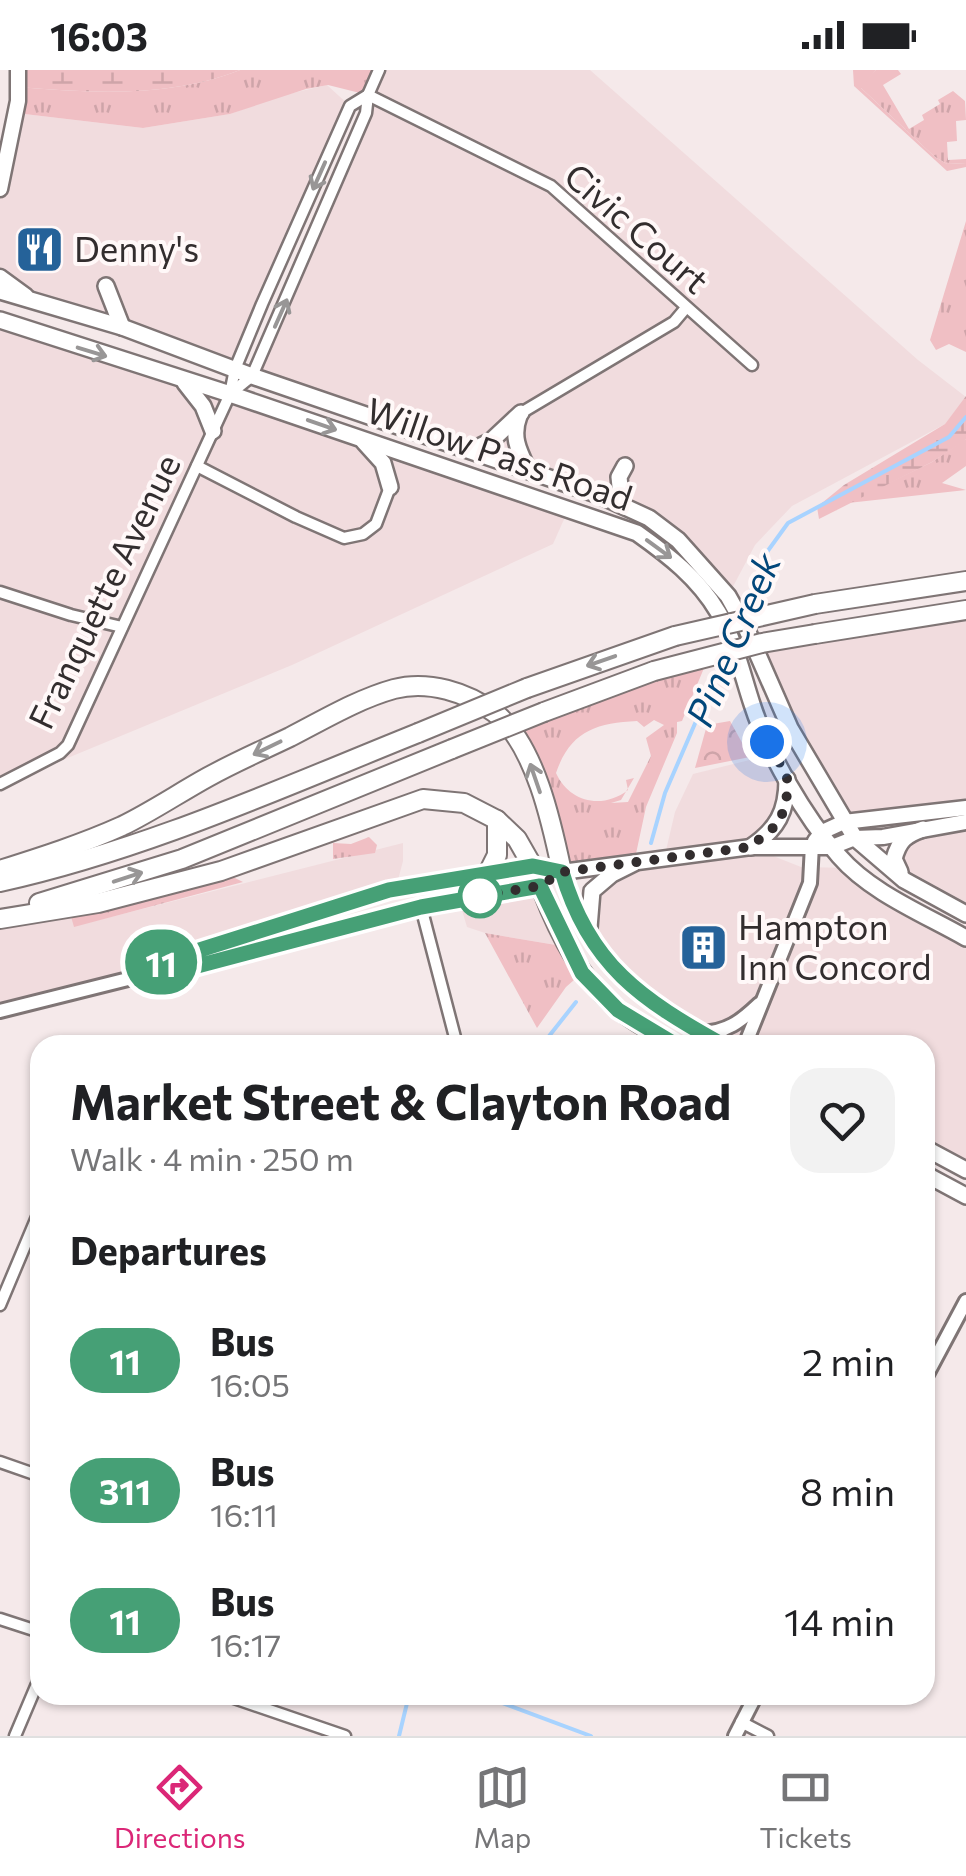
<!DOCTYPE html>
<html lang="en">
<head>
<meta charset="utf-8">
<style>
  :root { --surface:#fff; --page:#f2f2f2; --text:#202124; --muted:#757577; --line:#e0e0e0; --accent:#db2777 }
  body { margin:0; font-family:Commissioner,sans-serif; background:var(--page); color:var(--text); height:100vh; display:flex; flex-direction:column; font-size:38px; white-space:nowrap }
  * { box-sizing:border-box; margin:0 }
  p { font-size:32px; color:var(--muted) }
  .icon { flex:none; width:55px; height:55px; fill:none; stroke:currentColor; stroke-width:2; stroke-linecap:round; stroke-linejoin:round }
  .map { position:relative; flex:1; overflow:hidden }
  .sheet { position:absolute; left:30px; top:965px; width:905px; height:670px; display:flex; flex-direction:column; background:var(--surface); border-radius:30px; box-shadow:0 2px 8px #0004 }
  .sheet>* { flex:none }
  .badge { padding:0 20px; border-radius:32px; font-size:35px; line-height:65px }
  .you { position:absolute; width:50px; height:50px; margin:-25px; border:8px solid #fff; border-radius:50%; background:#1a73e8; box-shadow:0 0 0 15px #1a73e833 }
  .map>.badge { position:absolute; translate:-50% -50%; box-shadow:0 0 0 5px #fff }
  h2 { padding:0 40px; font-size:38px; line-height:90px }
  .round { display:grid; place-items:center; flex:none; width:105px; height:105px; border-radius:30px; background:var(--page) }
  .overview { display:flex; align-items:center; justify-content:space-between; height:170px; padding:0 40px }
  h1 { font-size:48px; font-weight:700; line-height:75px }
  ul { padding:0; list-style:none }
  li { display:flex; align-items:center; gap:30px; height:130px; padding:0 40px }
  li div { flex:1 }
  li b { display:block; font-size:38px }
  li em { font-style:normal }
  li .badge { min-width:110px; font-weight:700; text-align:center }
  .status { display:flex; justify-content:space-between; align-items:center; height:70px; padding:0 50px; background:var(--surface); direction:ltr }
  .status svg { height:28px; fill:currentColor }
  .dock { display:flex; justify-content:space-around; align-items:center; height:140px; border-top:2px solid var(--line); background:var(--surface); font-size:28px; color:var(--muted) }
  .dock a { display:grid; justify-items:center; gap:5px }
  .dock .selected { color:var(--accent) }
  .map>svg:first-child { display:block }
</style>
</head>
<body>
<div class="status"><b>16:03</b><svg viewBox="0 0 49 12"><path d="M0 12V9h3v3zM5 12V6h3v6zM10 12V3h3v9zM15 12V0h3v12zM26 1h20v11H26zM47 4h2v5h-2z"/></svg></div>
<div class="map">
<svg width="966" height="1666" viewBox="0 0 966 1666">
  <defs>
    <pattern id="grass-tufts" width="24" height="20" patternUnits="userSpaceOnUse" patternTransform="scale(2.5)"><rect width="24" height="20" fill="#f0bfc4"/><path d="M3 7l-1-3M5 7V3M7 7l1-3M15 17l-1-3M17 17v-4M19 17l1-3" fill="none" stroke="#cea4a9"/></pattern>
    <pattern id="forest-crowns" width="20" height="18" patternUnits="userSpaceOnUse" patternTransform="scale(2.5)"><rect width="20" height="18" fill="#f0bfc4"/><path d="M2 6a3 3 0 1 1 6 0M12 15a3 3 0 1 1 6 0" fill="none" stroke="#cea4a9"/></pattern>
    <pattern id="wetland-marsh" width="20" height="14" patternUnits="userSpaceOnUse" patternTransform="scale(2.5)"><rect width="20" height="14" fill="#f0bfc4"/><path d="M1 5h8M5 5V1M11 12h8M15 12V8" fill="none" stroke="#cea4a9"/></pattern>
  </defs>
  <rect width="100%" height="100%" fill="#f5e9ea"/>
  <g fill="#f1dcde">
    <path d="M379,0H590L918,290L966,327L945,354L792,436L755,475L728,526L649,448L252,306Z"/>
    <path d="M327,15L350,36L235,299L31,230L0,207V119L16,43L143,58L230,44L284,25Z"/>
    <path d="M0,250L569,438L553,474L292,595L0,716Z"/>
    <path d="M966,540V738L844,752L790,658L762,573Z"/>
    <path d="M774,684L787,705L777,746L751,777L801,797L852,798L966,868V1100L925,1078V975H723L619,907L582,840L608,813L664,789L675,742L693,704Z"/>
    <path d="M966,752V844L904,810L897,776L906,765Z"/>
    <path d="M403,773V791L393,829L0,941V849L70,843L75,856Z"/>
    <path d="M540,817L568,877L485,863L467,857L459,830Z"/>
  </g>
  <g fill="url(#grass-tufts)" fill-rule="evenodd">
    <path d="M240,0H379L368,25L328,15L306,19L230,44L143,58L16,43L18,17C92,23 169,28 240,0Z"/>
    <path d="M876,0H898L901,4L883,15L909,59L924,50L922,45L940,34L938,30L953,21L965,31L966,50L956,51L957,71L947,72L948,90L966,89V93L947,94L935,87L860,17Z"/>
    <path d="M966,151V282L949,274L936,280L930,270Z"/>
    <path d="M966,369V396L942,413L966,420L848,433L932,392Z"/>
    <path d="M709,586L682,651L677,652V663L646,737L634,793L562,802L557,782L507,657ZM654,650L664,655L646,668L651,686L628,732L611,733L621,730L634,708L626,710L628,720C602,740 569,732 556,703C570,662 595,653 637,651L644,657Z"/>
    <path d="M369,767L377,775L375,783L333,789V773L351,774Z"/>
    <path d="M221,801L243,812L74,857L70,843C122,841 171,815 221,801Z"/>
    <path d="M485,863L568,877L582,903L566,917L537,958Z"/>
  </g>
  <path fill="url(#forest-crowns)" d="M730,651L750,687L695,698L707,655Z"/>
  <g fill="url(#wetland-marsh)">
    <path d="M18,0H240C169,28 92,23 18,17Z"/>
    <path d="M966,326V369L963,372L932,392L819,449L817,437L844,415L945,354Z"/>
  </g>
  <path fill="#f0bfc4" d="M876,0L861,18L935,87L947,94L966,93V97L947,101L854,16L853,0Z"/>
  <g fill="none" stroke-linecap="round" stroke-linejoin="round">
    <g stroke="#a8d3ff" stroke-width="4">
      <path d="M743,541L767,482L788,453L949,367L966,347"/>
      <path d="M651,773L665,723L722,591"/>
      <path d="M542,975L576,932"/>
      <path d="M481,1625L591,1666"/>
      <path d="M399,1666L409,1625"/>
    </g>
    <defs>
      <g id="minor">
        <path d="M368,25L551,116L752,295"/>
        <path d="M231,323L252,306L366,43L368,25L379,0"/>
        <path d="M521,343L674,252L685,239"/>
        <path d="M197,396L296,447L344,468L363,464L376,454L390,417"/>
        <path d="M0,522L71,545L122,557"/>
        <path d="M0,714L60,683L68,675L230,324L235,299L262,234L350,36L368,25"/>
        <path d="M421,837L457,975"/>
        <path d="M0,1235L40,1140"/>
        <path d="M0,1392L40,1406"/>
        <path d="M0,1549L40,1562"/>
        <path d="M225,1625L345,1666"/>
        <path d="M741,1652L768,1666"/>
        <path d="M15,1666L40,1607"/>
      </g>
      <g id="tertiary">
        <path d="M136,907L149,895L389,820L533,797"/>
        <path d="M0,941L136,907H152L421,837L540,817"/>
        <path d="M701,963C727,962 740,952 759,934"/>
        <path d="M745,975L810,813L812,775"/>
        <path d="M925,1308L966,1231"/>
        <path d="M735,1666L756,1625"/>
      </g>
      <g id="secondary">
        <path d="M0,119L18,31V0"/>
        <path d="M0,207L26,226"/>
        <path d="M815,771L822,762L844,752L966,738"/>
        <path d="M533,797L562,802L751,777H832L855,768L883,767L966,752"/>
      </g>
      <g id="primary">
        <path d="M106,216L122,257"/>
        <path d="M0,221L122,257L252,306L599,425L649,448L678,470L728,526L747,560L790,658L855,768L904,810L966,844"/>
        <path d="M0,250L230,324L637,463C668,485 698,508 718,542C735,570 742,604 752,634C768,684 805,747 839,786C871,823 924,844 966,868"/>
        <path d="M185,313L203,336L213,361"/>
        <path d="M519,346C511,367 519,381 528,400"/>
        <path d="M364,372L383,393L390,417"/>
        <path d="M473,380L491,371L521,343"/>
        <path d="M622,435L619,407L625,396"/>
        <path d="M751,777C777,759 787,742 787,709"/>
        <path d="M533,797C550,848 574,902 616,938C633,953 657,964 677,975"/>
        <path d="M562,802C589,895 642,930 723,975"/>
        <path d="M900,802L894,789C899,770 906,765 923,759"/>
        <path d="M589,858L592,821L612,804L634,793"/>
        <path d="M925,1078L966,1100"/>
        <path d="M925,1104L966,1126"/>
      </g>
      <g id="motorway">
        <path d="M815,534L966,511"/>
        <path d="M815,564L966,540"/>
        <path d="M527,618L675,566"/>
        <path d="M544,642L654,601"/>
        <path d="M0,800C41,787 82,774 122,756C151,742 179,723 208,707C235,692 263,680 290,667C323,650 358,629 394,619C428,610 467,622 495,643C535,674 552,754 562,802"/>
        <path d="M487,805L497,785V750"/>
        <path d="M0,812C145,780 281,718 418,663"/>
        <path d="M39,833L182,789L452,679"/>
        <path d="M0,849L98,833L221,801L423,729L464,733L497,750L517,769L533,797"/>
      </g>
    </defs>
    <use href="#minor" stroke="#7f7575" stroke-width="15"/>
    <use href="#tertiary" stroke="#7f7575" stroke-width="18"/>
    <use href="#secondary" stroke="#7f7575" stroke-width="19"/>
    <use href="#primary" stroke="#7f7575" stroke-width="20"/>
    <use href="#motorway" stroke="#7f7575" stroke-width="22"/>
    <use href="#minor" stroke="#fff" stroke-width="10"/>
    <use href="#tertiary" stroke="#fff" stroke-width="12"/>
    <use href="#secondary" stroke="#fff" stroke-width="14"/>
    <use href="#primary" stroke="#fff" stroke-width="15"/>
    <use href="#motorway" stroke="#fff" stroke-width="18"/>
    <defs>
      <g id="motorway-bridge">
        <path d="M675,566L815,534"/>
        <path d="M654,601L762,573L815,564"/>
        <path d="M418,663L527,618"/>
        <path d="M452,679L544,642"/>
      </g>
    </defs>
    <use href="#motorway-bridge" stroke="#7f7575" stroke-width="22" stroke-linecap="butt"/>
    <use href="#motorway-bridge" stroke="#fff" stroke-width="18"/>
  </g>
  <defs><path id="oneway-shaft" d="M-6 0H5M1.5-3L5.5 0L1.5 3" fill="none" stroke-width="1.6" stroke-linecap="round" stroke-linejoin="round" transform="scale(2.5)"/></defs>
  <g stroke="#989696">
    <use href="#oneway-shaft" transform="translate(319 106) rotate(114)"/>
    <use href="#oneway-shaft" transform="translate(281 243) rotate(-66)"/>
    <use href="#oneway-shaft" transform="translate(92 282) rotate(17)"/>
    <use href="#oneway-shaft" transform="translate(322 355) rotate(19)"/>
    <use href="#oneway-shaft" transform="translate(659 479) rotate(36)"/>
    <use href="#oneway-shaft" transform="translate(601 591) rotate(161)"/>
    <use href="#oneway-shaft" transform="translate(267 678) rotate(154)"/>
    <use href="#oneway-shaft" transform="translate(535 708) rotate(-109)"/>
    <use href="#oneway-shaft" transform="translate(128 807) rotate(-18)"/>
  </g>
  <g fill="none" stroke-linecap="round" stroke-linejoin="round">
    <defs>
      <path id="line" d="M676,975L618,940L582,903L540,816L421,837L152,908L136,907L149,896L389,820L533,796L562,802C589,895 642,930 723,975"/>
    </defs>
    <use href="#line" stroke="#fff" stroke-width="22"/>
    <use href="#line" stroke="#46a076" stroke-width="15"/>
    <path stroke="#322d2e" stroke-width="10" stroke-dasharray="0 18" d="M480,826L540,816L562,802L750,777L780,752L787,725V705L767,672"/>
  </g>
  <defs>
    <symbol id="restaurant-square" viewBox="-11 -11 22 22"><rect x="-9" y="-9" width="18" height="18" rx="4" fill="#256299" stroke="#fff8f8"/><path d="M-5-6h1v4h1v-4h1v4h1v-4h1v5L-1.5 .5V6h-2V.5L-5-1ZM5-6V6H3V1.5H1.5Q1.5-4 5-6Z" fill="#fff"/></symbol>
    <symbol id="building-square" viewBox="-11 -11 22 22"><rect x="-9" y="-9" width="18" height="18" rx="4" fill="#256299" stroke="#fff8f8"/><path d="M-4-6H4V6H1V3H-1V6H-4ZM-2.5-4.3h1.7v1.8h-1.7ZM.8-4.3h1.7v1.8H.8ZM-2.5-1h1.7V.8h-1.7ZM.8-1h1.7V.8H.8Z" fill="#fff"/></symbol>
  </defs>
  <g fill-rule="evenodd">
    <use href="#restaurant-square" x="12" y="152" width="55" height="55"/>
    <use href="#building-square" x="676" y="850" width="55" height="55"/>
  </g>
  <circle fill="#fff" stroke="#46a076" stroke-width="5" cx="480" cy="826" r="20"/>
  <g text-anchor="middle" stroke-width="8" stroke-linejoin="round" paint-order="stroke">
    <g font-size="35" fill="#322d2e" stroke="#fff8f8">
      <text transform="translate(636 159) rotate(41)" y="12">Civic Court</text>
      <text transform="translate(499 385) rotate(19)" y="12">Willow Pass Road</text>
      <text transform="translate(105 522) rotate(-64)" y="12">Franquette Avenue</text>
    </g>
    <g font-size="35" fill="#322d2e" stroke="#fff8f8" text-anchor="start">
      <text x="74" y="192">Denny's</text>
      <text x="738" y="870">Hampton<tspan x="738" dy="40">Inn Concord</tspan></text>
    </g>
    <g font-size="38" font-style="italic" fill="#02477a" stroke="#fff8f8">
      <text transform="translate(734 570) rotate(-67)" y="13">Pine Creek</text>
    </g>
  </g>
</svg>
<div class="you" style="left:767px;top:672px"></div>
<b class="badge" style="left:161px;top:892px;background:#46a076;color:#fff">11</b>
<section class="sheet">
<div class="overview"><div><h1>Market Street &amp; Clayton Road</h1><p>Walk · 4 min · 250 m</p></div><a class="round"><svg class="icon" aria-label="heart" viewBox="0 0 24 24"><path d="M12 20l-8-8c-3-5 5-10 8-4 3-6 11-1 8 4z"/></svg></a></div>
<h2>Departures</h2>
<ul>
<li><span class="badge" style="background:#46a076;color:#fff">11</span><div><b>Bus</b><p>16:05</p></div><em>2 min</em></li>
<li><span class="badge" style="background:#46a076;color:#fff">311</span><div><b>Bus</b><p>16:11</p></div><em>8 min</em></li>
<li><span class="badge" style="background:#46a076;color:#fff">11</span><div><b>Bus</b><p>16:17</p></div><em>14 min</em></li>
</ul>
</section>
</div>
<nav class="dock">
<a class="selected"><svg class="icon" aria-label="directions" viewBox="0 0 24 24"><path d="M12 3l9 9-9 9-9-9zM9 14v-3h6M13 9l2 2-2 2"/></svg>Directions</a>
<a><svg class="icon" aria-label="map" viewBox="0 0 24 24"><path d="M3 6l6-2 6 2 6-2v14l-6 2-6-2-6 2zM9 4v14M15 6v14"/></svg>Map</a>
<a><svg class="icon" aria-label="tickets" viewBox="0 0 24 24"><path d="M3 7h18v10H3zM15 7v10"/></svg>Tickets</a>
</nav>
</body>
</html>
